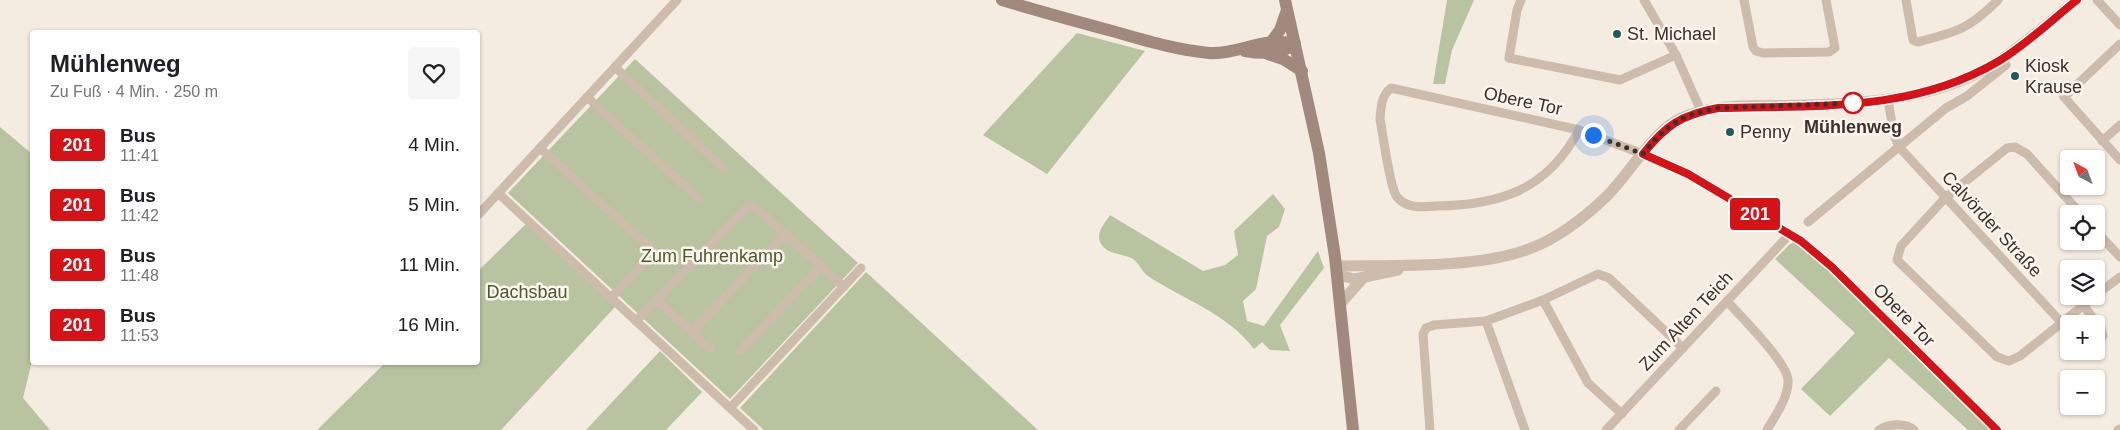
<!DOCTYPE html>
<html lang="de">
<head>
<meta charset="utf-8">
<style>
  :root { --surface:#fff; --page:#f6f6f6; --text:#202124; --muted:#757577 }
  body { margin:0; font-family:Arial,sans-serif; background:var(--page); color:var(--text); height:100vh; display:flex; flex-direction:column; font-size:19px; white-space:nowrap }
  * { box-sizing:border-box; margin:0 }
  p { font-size:16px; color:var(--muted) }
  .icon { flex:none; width:28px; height:28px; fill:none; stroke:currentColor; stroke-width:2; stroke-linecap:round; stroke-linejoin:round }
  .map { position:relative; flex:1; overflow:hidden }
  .drawer { position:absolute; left:30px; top:30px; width:450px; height:335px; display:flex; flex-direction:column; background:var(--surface); border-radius:5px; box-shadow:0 1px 4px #0004 }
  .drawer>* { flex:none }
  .badge { padding:0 10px; border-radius:4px; font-size:18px; line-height:32px }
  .needle { width:32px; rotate:319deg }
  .controls { position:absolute; left:2060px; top:150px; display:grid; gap:10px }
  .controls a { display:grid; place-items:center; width:45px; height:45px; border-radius:5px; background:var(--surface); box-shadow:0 1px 4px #0004; font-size:25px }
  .you { position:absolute; width:25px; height:25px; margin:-12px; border:4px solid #fff; border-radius:50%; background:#1a73e8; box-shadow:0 0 0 8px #1a73e833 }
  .map>.badge { position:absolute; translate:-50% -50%; box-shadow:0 0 0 2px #fff }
  .round { display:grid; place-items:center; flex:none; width:52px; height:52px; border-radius:5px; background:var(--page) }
  .summary { display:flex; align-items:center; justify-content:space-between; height:85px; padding:0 20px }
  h1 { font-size:24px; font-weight:600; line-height:38px }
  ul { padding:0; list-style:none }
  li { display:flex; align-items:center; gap:15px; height:60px; padding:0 20px }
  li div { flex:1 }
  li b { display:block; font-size:19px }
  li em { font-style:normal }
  li .badge { min-width:55px; font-weight:700; text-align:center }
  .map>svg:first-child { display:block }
</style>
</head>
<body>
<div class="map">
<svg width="2120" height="430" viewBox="0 0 2120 430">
  <rect width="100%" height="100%" fill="#f4ebe1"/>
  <g fill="#b8c4a0">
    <path d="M1447,0H1474L1452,50L1445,84H1433Z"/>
    <path d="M1077,33L1145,51L1047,174L983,135Z"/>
    <path d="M635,59L858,263L730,399L508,193Z"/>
    <path d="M0,127L32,154V361L23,398L50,430H0Z"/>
    <path d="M1273,194L1285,209L1279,227L1267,236L1256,289L1243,301L1247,321L1264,326L1318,251L1324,268L1280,325L1290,351L1270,350L1262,342L1254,349C1227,313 1184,300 1148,276C1142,272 1139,263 1133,259C1122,253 1106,255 1100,242C1096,232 1105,223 1110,215L1203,271L1225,265L1238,255L1234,231Z"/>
    <path d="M530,220L615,307L501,430H317L385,363L478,362V271Z"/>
    <path d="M1801,241L1994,430H1968L1889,358L1830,416L1801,389L1855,333L1775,259L1790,244Z"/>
    <path d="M866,272L1038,430H764L740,408Z"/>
    <path d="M660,351L702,392L666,430H586Z"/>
  </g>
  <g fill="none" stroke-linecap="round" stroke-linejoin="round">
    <g stroke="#cdbbac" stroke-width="9">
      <path d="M1521,0L1517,10L1509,58L1620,80L1676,55"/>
      <path d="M1644,0L1676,55L1701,111"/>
      <path d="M1744,0L1753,47L1756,51L1763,53L1829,52L1835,48L1826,0"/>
      <path d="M1906,0L1913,40L1918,42C1957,32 1969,29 1998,0"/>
      <path d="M2097,0L2120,25"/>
      <path d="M2120,44L2064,97L2120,160"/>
      <path d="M615,67L724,169"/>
      <path d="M587,97L699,199"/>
      <path d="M1888,100L1894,135L1899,147L2061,322"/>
      <path d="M1579,130C1547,190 1501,205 1436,206C1422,207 1407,209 1397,197C1390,189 1383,134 1380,119C1381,107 1381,96 1391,88L1579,130L1643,154L1688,174L1801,241L1832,267L1997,430"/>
      <path d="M2102,141L2120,125"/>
      <path d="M540,148L655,252L611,298"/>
      <path d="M498,193L730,408L861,268"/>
      <path d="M2081,214L2027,154L2015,147L2007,148L1945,198L1901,246L1897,260L1997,357L2009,361L2020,356L2095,296"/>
      <path d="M478,215L677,0"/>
      <path d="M1808,222L1946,108L1967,96L2006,65"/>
      <path d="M2096,231L2120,257"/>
      <path d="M2096,295L2120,277"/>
      <path d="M657,300L710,349"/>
      <path d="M1543,300L1588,383L1622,414"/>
      <path d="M1727,301C1740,316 1787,362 1788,380C1789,397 1775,416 1767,430"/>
      <path d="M2083,305L2101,328L2103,336"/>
      <path d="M636,321L749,205L755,207L844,287"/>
      <path d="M1486,321L1525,430"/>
      <path d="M692,332L785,234"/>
      <path d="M740,351L821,266"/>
      <path d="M730,408L754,430"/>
      <path d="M1430,430L1423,334L1426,328L1434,325L1486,321L1543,300L1598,274L1609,278L1683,348"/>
      <path d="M1606,430L1790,234"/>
      <path d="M1679,430L1716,391"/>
      <path d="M1879,430C1887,424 1905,422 1914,430"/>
      <path d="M2118,430L2120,429"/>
    </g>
    <g stroke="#cdbbac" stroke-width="11">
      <path d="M1336,266C1393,265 1475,269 1529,249C1559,238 1584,218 1607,196C1629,174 1654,130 1681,118C1719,101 1767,107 1808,105C1875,103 1945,98 2002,59C2028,41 2052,20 2077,0"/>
      <path d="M1337,275L1355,279L1398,270"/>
      <path d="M1340,304L1363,278"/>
    </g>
    <g stroke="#a18a7d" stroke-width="12">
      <path d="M1002,0C1038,11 1075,21 1112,31C1144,40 1176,50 1209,53C1239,55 1266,35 1295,44"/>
      <path d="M1285,0L1319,153L1335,257L1353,430"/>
      <path d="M1272,41L1280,30L1287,10"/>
      <path d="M1245,51C1262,54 1281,54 1295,44"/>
      <path d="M1268,54L1283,59L1302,71"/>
    </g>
  </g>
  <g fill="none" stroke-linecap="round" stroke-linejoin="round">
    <defs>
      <path id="line" d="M1997,430L1832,267L1801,241L1688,174L1643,154C1666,125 1681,115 1718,108C1816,105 1911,113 1999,61C2027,44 2052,20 2077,0"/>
    </defs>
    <use href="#line" stroke="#fff" stroke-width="11"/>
    <use href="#line" stroke="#d51317" stroke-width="8"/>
    <path stroke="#3b302b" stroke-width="5" stroke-dasharray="0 9" d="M1593,135L1643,154C1666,125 1681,115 1718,108L1853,103"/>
  </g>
  <g fill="#1f5a5e" stroke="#fbf5ee" stroke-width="2">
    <circle cx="1617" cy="34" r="5"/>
    <circle cx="2015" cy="76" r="5"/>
    <circle cx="1730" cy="132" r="5"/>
  </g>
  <circle fill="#fff" stroke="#d51317" stroke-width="2.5" cx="1853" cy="103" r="10"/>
  <g text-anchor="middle" stroke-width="5" stroke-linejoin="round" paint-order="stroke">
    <g font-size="18" fill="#3b302b" stroke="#fbf5ee" text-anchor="start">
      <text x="1627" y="40">St. Michael</text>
      <text x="2025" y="72">Kiosk<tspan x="2025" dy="21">Krause</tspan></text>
      <text x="1740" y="138">Penny</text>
    </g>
    <g font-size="18" fill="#3b302b" stroke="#fbf5ee">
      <text transform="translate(1523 101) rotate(12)" y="6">Obere Tor</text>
      <text transform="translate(1992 224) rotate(47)" y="6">Calvörder Straße</text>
      <text transform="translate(1904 315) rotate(46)" y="6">Obere Tor</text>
      <text transform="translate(1686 321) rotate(-47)" y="6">Zum Alten Teich</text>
    </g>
    <g font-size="18" font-weight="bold" fill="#3b302b" stroke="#fbf5ee">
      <text x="1853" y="133">Mühlenweg</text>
    </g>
    <g font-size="18" fill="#4a5a2e" stroke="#fbf5ee">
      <text x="712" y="262">Zum Fuhrenkamp</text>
      <text x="527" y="298">Dachsbau</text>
    </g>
  </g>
</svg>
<div class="controls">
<a><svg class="needle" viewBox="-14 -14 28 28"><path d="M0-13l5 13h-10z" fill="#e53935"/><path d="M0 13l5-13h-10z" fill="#757577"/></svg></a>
<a><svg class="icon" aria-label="locate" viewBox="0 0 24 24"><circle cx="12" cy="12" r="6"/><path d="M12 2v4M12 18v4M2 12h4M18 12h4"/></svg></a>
<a><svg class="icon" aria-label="layers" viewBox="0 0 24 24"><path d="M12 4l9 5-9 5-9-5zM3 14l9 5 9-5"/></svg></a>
<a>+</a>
<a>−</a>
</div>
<div class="you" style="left:1593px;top:135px"></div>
<b class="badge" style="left:1755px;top:214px;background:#d51317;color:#fff">201</b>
<section class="drawer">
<div class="summary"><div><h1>Mühlenweg</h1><p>Zu Fuß · 4 Min. · 250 m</p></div><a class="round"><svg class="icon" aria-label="heart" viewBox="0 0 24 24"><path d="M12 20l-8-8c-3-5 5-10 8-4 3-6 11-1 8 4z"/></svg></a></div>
<ul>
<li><span class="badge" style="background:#d51317;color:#fff">201</span><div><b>Bus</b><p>11:41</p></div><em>4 Min.</em></li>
<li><span class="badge" style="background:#d51317;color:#fff">201</span><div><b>Bus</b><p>11:42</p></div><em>5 Min.</em></li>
<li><span class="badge" style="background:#d51317;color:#fff">201</span><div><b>Bus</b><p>11:48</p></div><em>11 Min.</em></li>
<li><span class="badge" style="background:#d51317;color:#fff">201</span><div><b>Bus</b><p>11:53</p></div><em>16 Min.</em></li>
</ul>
</section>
</div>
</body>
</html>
